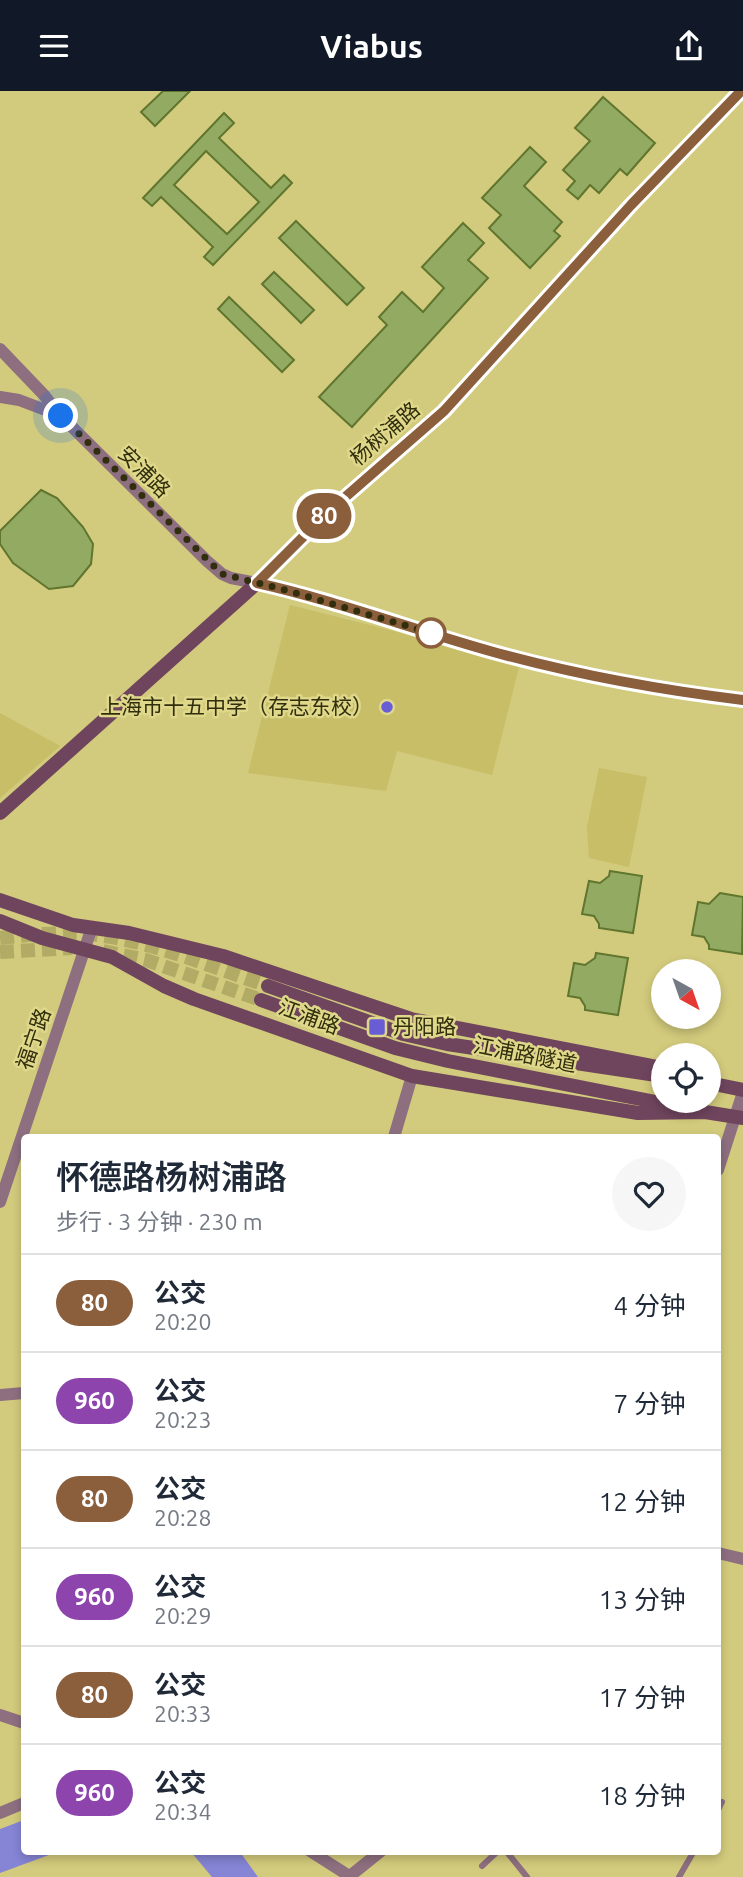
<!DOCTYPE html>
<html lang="zh">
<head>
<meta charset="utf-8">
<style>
  :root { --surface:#fff; --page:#f6f6f7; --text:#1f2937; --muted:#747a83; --line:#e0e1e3; --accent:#111827 }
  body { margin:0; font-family:Ubuntu,"Noto Sans SC",sans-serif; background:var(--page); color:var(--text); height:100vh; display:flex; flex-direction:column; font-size:26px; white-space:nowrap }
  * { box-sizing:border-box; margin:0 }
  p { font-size:23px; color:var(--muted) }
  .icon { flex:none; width:38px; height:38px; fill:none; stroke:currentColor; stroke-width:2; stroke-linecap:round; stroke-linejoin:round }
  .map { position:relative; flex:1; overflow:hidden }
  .sheet { position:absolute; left:21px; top:1043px; width:700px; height:721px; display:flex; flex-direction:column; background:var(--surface); border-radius:7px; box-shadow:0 4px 10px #0003 }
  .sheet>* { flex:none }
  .badge { padding:0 14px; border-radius:23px; font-size:24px; line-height:46px }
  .needle { width:46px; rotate:140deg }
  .fabs { position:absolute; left:651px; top:868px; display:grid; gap:14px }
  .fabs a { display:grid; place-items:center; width:70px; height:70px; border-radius:50%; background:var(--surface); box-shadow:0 4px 10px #0003; font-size:35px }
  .you { position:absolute; width:35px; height:35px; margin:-18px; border:5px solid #fff; border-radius:50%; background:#1a73e8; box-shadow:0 0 0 10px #1a73e833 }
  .map>.badge { position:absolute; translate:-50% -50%; box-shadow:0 0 0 4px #fff }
  .round { display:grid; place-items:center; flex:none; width:74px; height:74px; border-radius:37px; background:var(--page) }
  .summary { display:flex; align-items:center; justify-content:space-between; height:119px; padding:0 35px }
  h1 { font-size:33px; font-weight:600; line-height:52px }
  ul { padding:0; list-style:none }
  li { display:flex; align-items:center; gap:21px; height:98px; padding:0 35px; border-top:2px solid var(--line) }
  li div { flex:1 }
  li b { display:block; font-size:26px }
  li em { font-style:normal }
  li .badge { min-width:77px; font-weight:700; text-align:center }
  header { display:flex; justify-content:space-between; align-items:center; height:91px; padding:0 35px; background:var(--accent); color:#fff; font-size:32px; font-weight:600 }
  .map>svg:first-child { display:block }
</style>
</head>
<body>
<header><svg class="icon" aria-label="menu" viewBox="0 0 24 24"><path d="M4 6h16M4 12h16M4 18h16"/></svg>Viabus<svg class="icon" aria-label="share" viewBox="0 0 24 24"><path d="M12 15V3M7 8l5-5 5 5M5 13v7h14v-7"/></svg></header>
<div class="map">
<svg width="743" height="1786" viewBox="0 0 743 1786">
  <rect width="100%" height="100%" fill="#d2ca7c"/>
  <g fill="#c7be67">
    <path d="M290,514L520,572L492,684L397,660L386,700L248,682Z"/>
    <path d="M0,622L60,655L0,707Z"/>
    <path d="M599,677L647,686L629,776L589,767L587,736Z"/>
  </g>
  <g fill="#8584d5">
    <path d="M24,1729V1760L57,1761L0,1782V1738Z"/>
    <path d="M191,1761H240L258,1786H212Z"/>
  </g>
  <g fill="#93aa62" stroke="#60752e" stroke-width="2" fill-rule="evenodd">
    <path d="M163,0H190L155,35L141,21Z"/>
    <path d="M603,6L655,52L627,84L620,78L599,102L590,94L578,108L567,99L575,90L563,79L590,50L575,37Z"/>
    <path d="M224,22L234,32L219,47L271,97L284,84L292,92L213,174L204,166L213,156L161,106L152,115L143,107ZM206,60L259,111L227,143L174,94Z"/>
    <path d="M530,56L546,71L524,95L562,131L554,140L560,145L530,177L489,137L501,124L482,107Z"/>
    <path d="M296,130L364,197L347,214L279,147Z"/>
    <path d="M463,132L484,152L468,169L488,187L352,336L319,306L387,234L379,226L402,201L423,221L444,197L422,176Z"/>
    <path d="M274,181L314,219L301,232L262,193Z"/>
    <path d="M229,206L294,269L282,281L218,218Z"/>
    <path d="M41,399L57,407L83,436L93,453L91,473L73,495L49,498L13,472L0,453V440Z"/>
    <path d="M610,780L642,785L633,842L599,837V833L594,825L582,823L589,790L600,792L609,785Z"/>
    <path d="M720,802L743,806L742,863L709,858V854L704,846L692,844L698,811L709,813Z"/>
    <path d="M596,862L628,867L618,924L585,919V915L580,907L568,905L574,872L585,874L595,867Z"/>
  </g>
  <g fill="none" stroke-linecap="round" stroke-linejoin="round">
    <g stroke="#b2ab66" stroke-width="14" stroke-dasharray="14 7" stroke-linecap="butt">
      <path d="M0,847C25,844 51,842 75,842C141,845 206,874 268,895"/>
      <path d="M103,860L146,869L261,909"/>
      <path d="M0,861L72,857"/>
    </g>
    <g stroke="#8d6f80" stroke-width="6">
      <path d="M718,1719L722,1711"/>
      <path d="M506,1760L527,1786"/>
      <path d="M482,1775L498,1760"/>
      <path d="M679,1786L694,1760"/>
    </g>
    <g stroke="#8d6f80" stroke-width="12">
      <path d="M0,258L44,304L60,325"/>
      <path d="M0,306L19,309L61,325L207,470L222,483L231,487L282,497L495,561L569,581L655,596L743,608"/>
      <path d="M394,1046L412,985"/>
      <path d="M718,1079L743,1001"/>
      <path d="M0,1111L92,836"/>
      <path d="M0,1304L24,1302"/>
      <path d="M718,1462L743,1468"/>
      <path d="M0,1624L24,1632"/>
      <path d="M0,1722L24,1712"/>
      <path d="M310,1760L351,1786"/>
      <path d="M350,1785L381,1760"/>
    </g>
    <g stroke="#6f455e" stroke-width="14">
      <path d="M0,722L257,492L327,422L444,320L631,114L741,0"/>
      <path d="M0,809L73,834L129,842L223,865L411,928L663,977"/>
      <path d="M0,830L42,847L112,866L164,895L194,908L412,985L638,1022L705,1021L743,1027"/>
      <path d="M268,895L403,943L447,953L663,985"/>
      <path d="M261,909L395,957L448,970L676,1015"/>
      <path d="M709,992L743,999"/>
    </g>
  </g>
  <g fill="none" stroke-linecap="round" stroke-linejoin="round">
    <defs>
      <path id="line" d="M741,0L631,114L444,320L327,422L257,492C338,510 417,540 497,562C578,584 660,599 743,609"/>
    </defs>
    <use href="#line" stroke="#fff" stroke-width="16"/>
    <use href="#line" stroke="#8b5e3c" stroke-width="10"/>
    <path stroke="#312e0d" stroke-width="7" stroke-dasharray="0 12.6" d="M61,325L222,483L282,498L431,542"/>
  </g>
  <circle fill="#fff" stroke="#8b5e3c" stroke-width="3.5" cx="431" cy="542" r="14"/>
  <g fill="#695dd6" stroke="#dfd789" stroke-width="2.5">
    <circle cx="387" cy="616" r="7"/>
    <rect x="368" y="927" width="18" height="18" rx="3.5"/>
  </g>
  <g text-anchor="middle" stroke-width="5" stroke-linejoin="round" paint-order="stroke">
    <g font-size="21" fill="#312e0d" stroke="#dfd789">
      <text transform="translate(385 343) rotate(-41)" y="7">杨树浦路</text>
      <text transform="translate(144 381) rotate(45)" y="7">安浦路</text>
      <text transform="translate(309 926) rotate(20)" y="7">江浦路</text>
      <text transform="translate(34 948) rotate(-71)" y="7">福宁路</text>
      <text transform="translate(525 964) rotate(11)" y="7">江浦路隧道</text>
    </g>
    <g font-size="21" fill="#312e0d" stroke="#dfd789" text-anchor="end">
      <text x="373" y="623">上海市十五中学（存志东校）</text>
      <text x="393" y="943" text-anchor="start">丹阳路</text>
    </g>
  </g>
</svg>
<div class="fabs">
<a><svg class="needle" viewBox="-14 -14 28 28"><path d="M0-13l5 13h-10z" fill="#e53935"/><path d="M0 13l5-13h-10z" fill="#747a83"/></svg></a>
<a><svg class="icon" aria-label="locate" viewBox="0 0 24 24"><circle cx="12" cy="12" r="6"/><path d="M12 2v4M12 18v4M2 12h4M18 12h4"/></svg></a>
</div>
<div class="you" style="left:61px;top:325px"></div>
<b class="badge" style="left:324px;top:425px;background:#8b5e3c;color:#fff">80</b>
<section class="sheet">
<div class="summary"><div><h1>怀德路杨树浦路</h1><p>步行 · 3 分钟 · 230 m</p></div><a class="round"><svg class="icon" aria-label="heart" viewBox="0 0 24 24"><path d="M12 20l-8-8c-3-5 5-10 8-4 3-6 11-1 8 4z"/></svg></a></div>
<ul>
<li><span class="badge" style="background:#8b5e3c;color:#fff">80</span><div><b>公交</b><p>20:20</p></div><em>4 分钟</em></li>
<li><span class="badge" style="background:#8e44ad;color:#fff">960</span><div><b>公交</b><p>20:23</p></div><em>7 分钟</em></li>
<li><span class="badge" style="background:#8b5e3c;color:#fff">80</span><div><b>公交</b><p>20:28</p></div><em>12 分钟</em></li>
<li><span class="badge" style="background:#8e44ad;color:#fff">960</span><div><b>公交</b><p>20:29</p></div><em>13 分钟</em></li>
<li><span class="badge" style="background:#8b5e3c;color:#fff">80</span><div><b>公交</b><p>20:33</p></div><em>17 分钟</em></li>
<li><span class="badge" style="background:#8e44ad;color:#fff">960</span><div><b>公交</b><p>20:34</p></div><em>18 分钟</em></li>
</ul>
</section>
</div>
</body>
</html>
